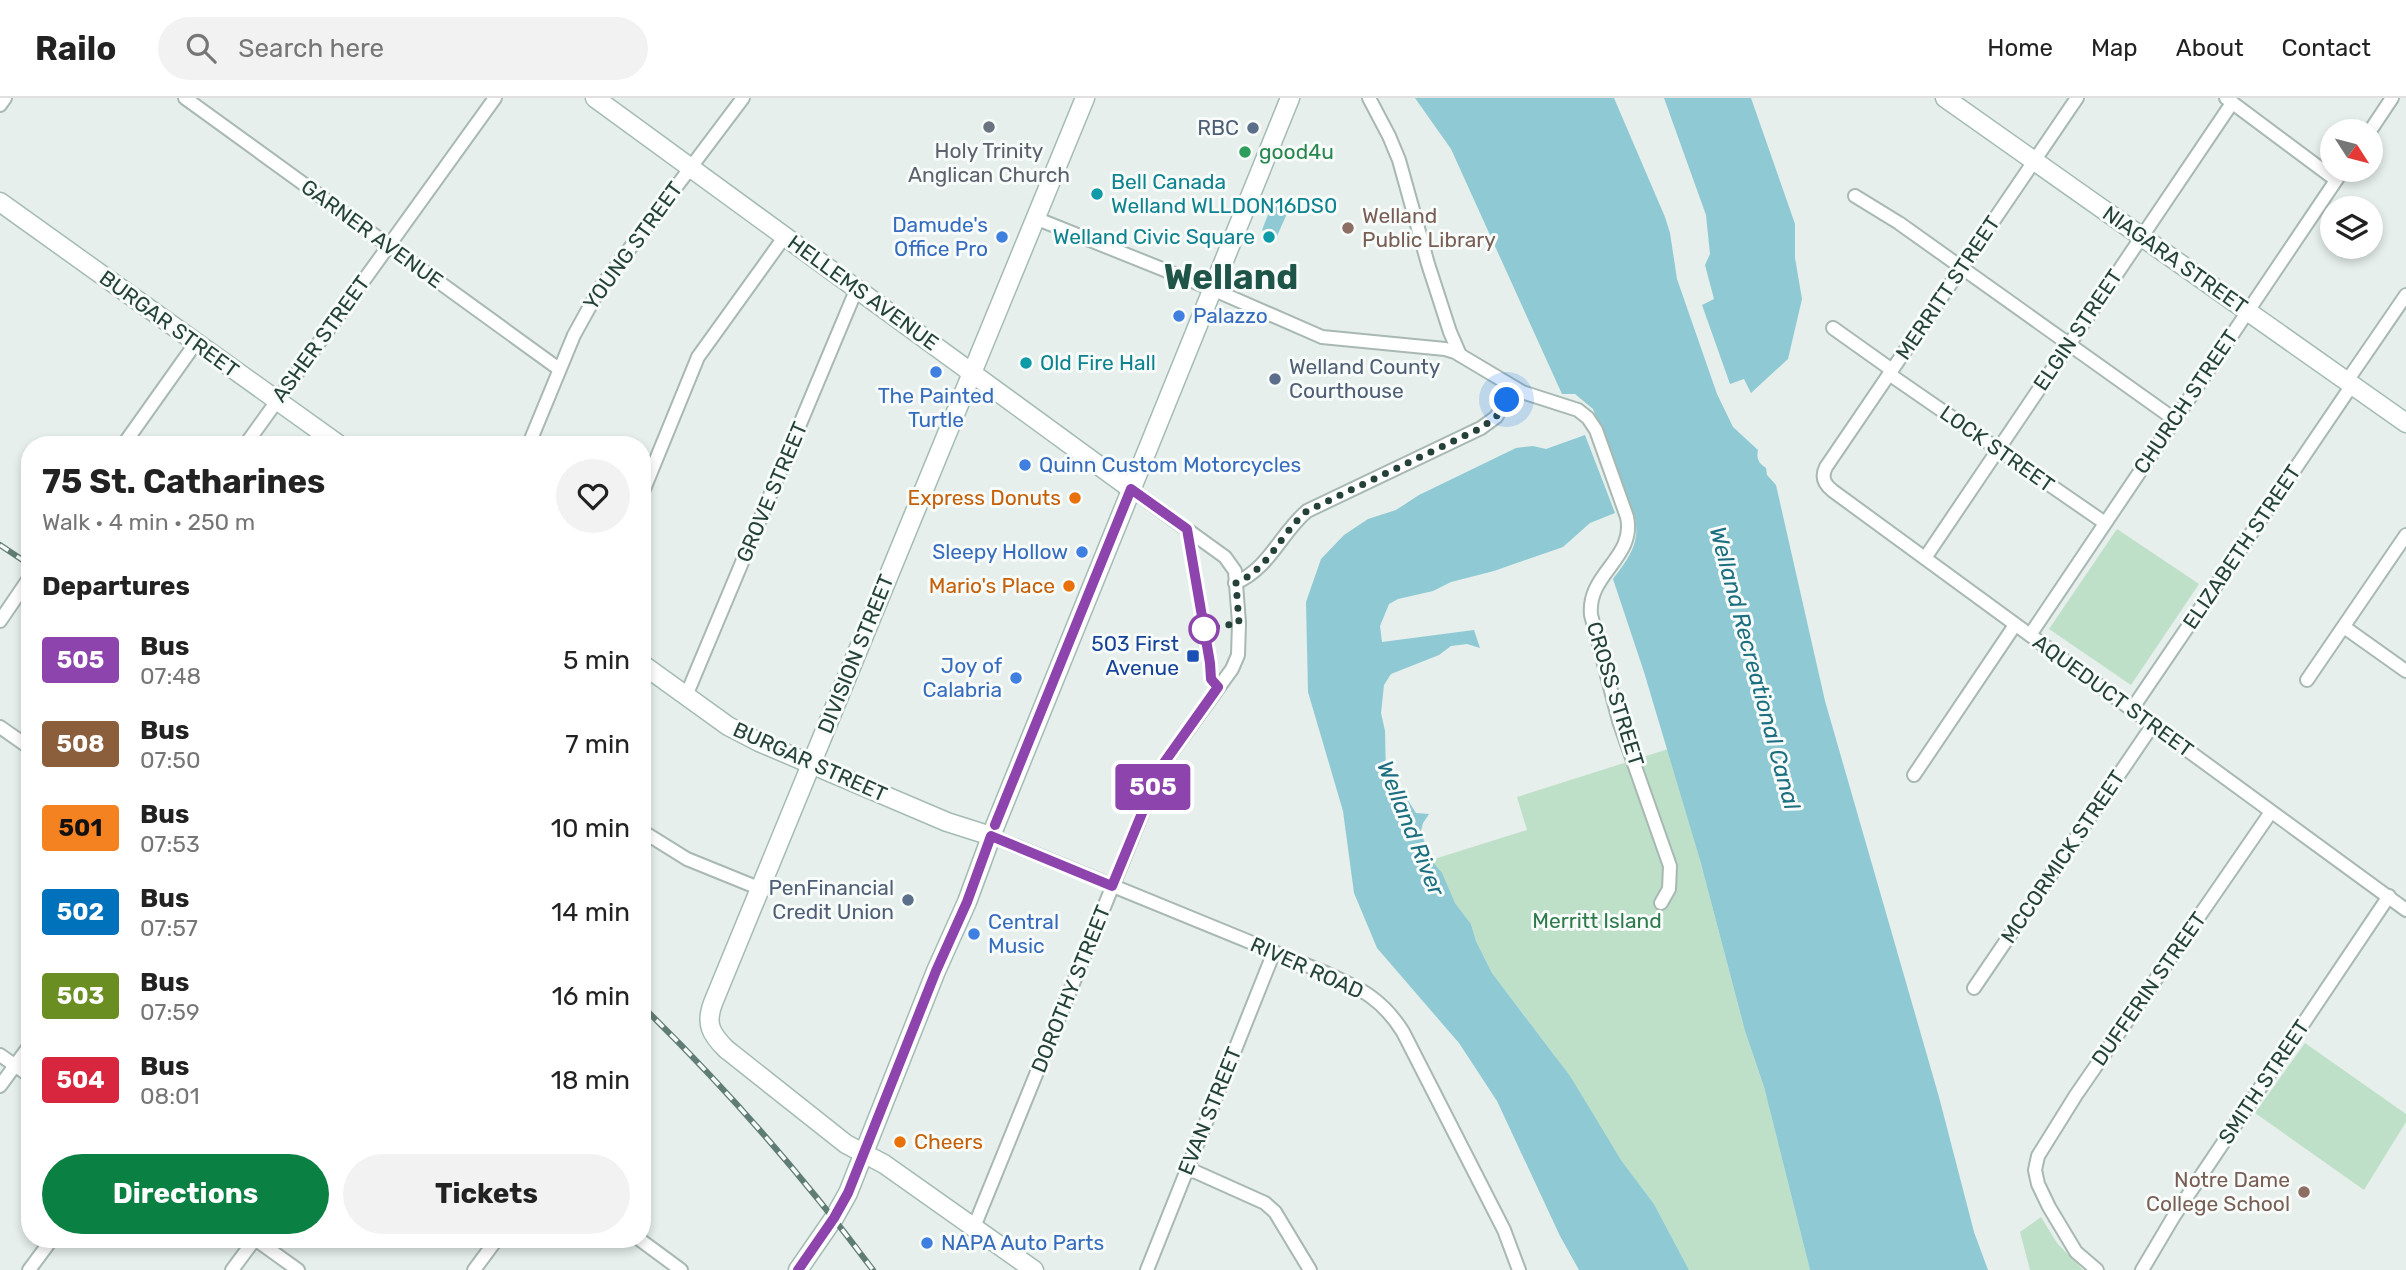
<!DOCTYPE html>
<html lang="en">
<head>
<meta charset="utf-8">
<style>
  :root { --surface:#fff; --page:#f2f2f2; --text:#222; --muted:#767676; --line:#e0e0e0; --accent:#0b8043 }
  body { margin:0; font-family:Rubik,sans-serif; background:var(--page); color:var(--text); height:100vh; display:flex; flex-direction:column; font-size:26px; white-space:nowrap }
  * { box-sizing:border-box; margin:0 }
  p { font-size:23px; color:var(--muted) }
  .icon { flex:none; width:38px; height:38px; fill:none; stroke:currentColor; stroke-width:2; stroke-linecap:round; stroke-linejoin:round }
  .map { position:relative; flex:1; overflow:hidden }
  .side { position:absolute; left:21px; top:338px; width:630px; height:812px; display:flex; flex-direction:column; background:var(--surface); border-radius:28px; box-shadow:0 4px 10px #0003 }
  .side>* { flex:none }
  .badge { padding:0 14px; border-radius:5px; font-size:24px; line-height:46px }
  .needle { width:46px; rotate:126deg }
  .fabs { position:absolute; left:2320px; top:21px; display:grid; gap:14px }
  .fabs a { display:grid; place-items:center; width:63px; height:63px; border-radius:50%; background:var(--surface); box-shadow:0 4px 10px #0003; font-size:35px }
  .you { position:absolute; width:35px; height:35px; margin:-18px; border:5px solid #fff; border-radius:50%; background:#1a73e8; box-shadow:0 0 0 10px #1a73e833 }
  .map>.badge { position:absolute; translate:-50% -50%; box-shadow:0 0 0 4px #fff }
  h2 { padding:0 21px; font-size:26px; line-height:63px }
  .round { display:grid; place-items:center; flex:none; width:74px; height:74px; border-radius:37px; background:var(--page) }
  .head { display:flex; align-items:center; justify-content:space-between; height:119px; padding:0 21px }
  h1 { font-size:33px; font-weight:700; line-height:52px }
  .primary-button { display:flex; gap:14px; margin-top:auto; padding:14px 21px }
  .primary-button a { flex:1; height:80px; border-radius:42px; background:var(--accent); color:#fff; font-size:28px; font-weight:700; line-height:80px; text-align:center }
  .primary-button a+a { background:var(--page); color:var(--text) }
  ul { padding:0; list-style:none }
  li { display:flex; align-items:center; gap:21px; height:84px; padding:0 21px }
  li div { flex:1 }
  li b { display:block; font-size:26px }
  li em { font-style:normal }
  li .badge { min-width:77px; font-weight:700; text-align:center }
  header { display:flex; align-items:center; gap:42px; box-sizing:border-box; height:98px; padding:0 35px; background:var(--surface); border-bottom:2px solid var(--line) }
  header strong { font-size:33px }
  nav { display:flex; gap:38px; margin-inline-start:auto; font-size:24px }
  .search { width:490px; height:63px; background:var(--page); display:flex; align-items:center; gap:18px; box-sizing:border-box; padding:0 24px; border-radius:38px; color:var(--muted); font-size:26px }
  .map>svg:first-child { display:block }
</style>
</head>
<body>
<header>
<strong>Railo</strong>
<div class="search"><svg class="icon" aria-label="search" viewBox="0 0 24 24"><circle cx="10" cy="10" r="6"/><path d="M15 15l6 6"/></svg>Search here</div>
<nav><a>Home</a><a>Map</a><a>About</a><a>Contact</a></nav>
</header>
<div class="map">
<svg width="2406" height="1172" viewBox="0 0 2406 1172">
  <rect width="100%" height="100%" fill="#e6efeb"/>
  <g fill="#bfe0c8">
    <path d="M2117,431L2199,486L2131,587L2049,531Z"/>
    <path d="M1668,651L1700,762L1745,933L1764,989L1810,1172H1689L1654,1106L1621,1062L1555,958L1492,875L1476,843L1471,826L1455,805L1431,762L1527,732L1517,699Z"/>
    <path d="M2305,945L2406,1016V1024L2364,1092L2255,1015Z"/>
    <path d="M2041,1119L2057,1145L2083,1172H2030L2020,1134Z"/>
  </g>
  <g fill="#8ec9d4">
    <path d="M1415,0H1614L1665,119L1670,135L1677,181L1717,296L1733,329L1758,352C1756,361 1759,365 1766,370L1767,377L1776,387L1825,603L1939,999L1974,1134L1988,1172H1810L1764,989L1745,933L1700,762L1644,574L1613,481C1628,461 1642,444 1634,417L1593,311L1575,296H1562L1451,51Z"/>
    <path d="M1664,0H1751L1795,126V160L1802,201L1788,261L1751,295L1744,281L1730,286L1702,207L1714,201L1705,167L1710,156L1706,117Z"/>
    <path d="M1273,104L1289,111L1277,138L1262,132Z"/>
    <path d="M1585,337L1615,415L1590,425L1563,449L1494,473L1451,484L1433,493L1398,501L1389,506L1380,528L1382,544L1474,532L1480,550L1467,546L1451,548L1439,557L1391,576L1384,587L1381,615L1385,633L1386,681L1399,688L1416,715L1429,716L1423,725L1421,733L1426,749L1431,762L1442,775L1455,805L1471,826L1476,843L1492,875L1570,978L1621,1062L1654,1106L1689,1172H1579L1560,1138L1497,1003L1459,945L1377,850L1354,795L1343,713L1308,594L1306,504L1321,461L1344,437L1368,421L1396,412L1419,397L1516,350L1533,348L1546,351Z"/>
  </g>
  <g fill="none" stroke-linecap="round" stroke-linejoin="round">
    <defs>
      <g id="street">
        <path d="M185,0L559,271"/>
        <path d="M1369,0L1389,38L1399,62L1428,166L1450,234L1460,257"/>
        <path d="M2077,0L1826,369C1821,379 1824,386 1833,393L2406,812"/>
        <path d="M2226,0L2336,82"/>
        <path d="M0,7L5,0"/>
        <path d="M2370,33L2392,0"/>
        <path d="M1855,98L1899,125L2174,321"/>
        <path d="M1035,120L1212,191L1322,239L1445,251L1455,254L1522,294L1578,312L1588,320L1596,332L1627,419C1636,460 1587,475 1591,517L1619,623L1670,768L1669,791L1661,805"/>
        <path d="M1833,230L1892,272"/>
        <path d="M1889,276L2105,425"/>
        <path d="M2347,283L2406,197"/>
        <path d="M124,346L195,246"/>
        <path d="M246,346L495,0"/>
        <path d="M529,346L574,237L600,190L743,0"/>
        <path d="M642,396L698,259L785,138"/>
        <path d="M1925,460L2232,5"/>
        <path d="M1235,485C1269,471 1280,436 1307,413L1481,330L1496,319L1514,290"/>
        <path d="M0,523L30,479"/>
        <path d="M2344,529L2406,573"/>
        <path d="M2030,537L2343,72"/>
        <path d="M2307,582L2406,437"/>
        <path d="M686,598L857,190"/>
        <path d="M2132,611L2352,287"/>
        <path d="M0,629L30,650"/>
        <path d="M1914,677L2015,527"/>
        <path d="M642,733L687,761L761,791"/>
        <path d="M991,738L1328,876C1362,891 1383,902 1403,934L1504,1132L1519,1172"/>
        <path d="M1974,890L2152,628"/>
        <path d="M0,957L30,978"/>
        <path d="M0,988L30,947"/>
        <path d="M1187,1070L1265,1105L1275,1114L1310,1172"/>
        <path d="M974,1129L1161,669L1232,571L1238,557L1239,525L1235,473L1225,459L1131,391"/>
        <path d="M255,1141L298,1172"/>
        <path d="M639,1141L681,1172"/>
        <path d="M29,1172L52,1141"/>
        <path d="M232,1172L255,1141"/>
        <path d="M474,1172L497,1141"/>
        <path d="M1147,1172L1274,854"/>
        <path d="M2097,1172L2076,1154L2049,1109L2038,1086L2035,1072L2038,1058L2076,997L2271,714"/>
        <path d="M2142,1172L2174,1118L2389,798"/>
      </g>
      <g id="secondary">
        <path d="M595,0L1131,391"/>
        <path d="M1945,0L2406,325"/>
        <path d="M0,104L338,346"/>
        <path d="M642,566L728,628L759,644L947,724L991,738"/>
        <path d="M798,1172L834,1120L848,1095L936,873L967,804L995,728L1290,0"/>
        <path d="M1034,1172L884,1066L846,1046L726,951C711,936 705,926 713,905L1085,0"/>
      </g>
    </defs>
    <use href="#street" stroke="#a8b8b2" stroke-width="16"/>
    <use href="#secondary" stroke="#a4bbb3" stroke-width="21"/>
    <use href="#street" stroke="#fff" stroke-width="12"/>
    <use href="#secondary" stroke="#fff" stroke-width="18"/>
    <defs>
      <g id="rail">
        <path d="M0,447L30,467"/>
        <path d="M642,908C726,990 803,1078 873,1172"/>
      </g>
    </defs>
    <use href="#rail" stroke="#5f7d75" stroke-width="6"/>
    <use href="#rail" stroke="#f7fbf9" stroke-width="3.5" stroke-dasharray="10" stroke-linecap="butt"/>
  </g>
  <g fill="none" stroke-linecap="round" stroke-linejoin="round">
    <defs>
      <path id="line" d="M798,1172L834,1120L848,1095L936,873L967,804L991,738L1112,788L1161,669L1218,589L1211,581L1210,565L1187,431L1131,391L995,727"/>
    </defs>
    <use href="#line" stroke="#fff" stroke-width="16"/>
    <use href="#line" stroke="#8e44ad" stroke-width="10"/>
    <path stroke="#24423a" stroke-width="7" stroke-dasharray="0 12.6" d="M1204,531L1239,525L1236,485C1269,471 1280,436 1307,413L1481,330L1496,319L1507,302"/>
  </g>
  <circle fill="#6b7280" stroke="#f7fbf9" stroke-width="2.5" cx="989" cy="29" r="7"/>
  <g fill="#5c6f8a" stroke="#f7fbf9" stroke-width="2.5">
    <circle cx="1253" cy="30" r="7"/>
    <circle cx="1275" cy="281" r="7"/>
    <circle cx="908" cy="802" r="7"/>
  </g>
  <circle fill="#2e9e5b" stroke="#f7fbf9" stroke-width="2.5" cx="1245" cy="54" r="7"/>
  <g fill="#0f9aa8" stroke="#f7fbf9" stroke-width="2.5">
    <circle cx="1097" cy="96" r="7"/>
    <circle cx="1269" cy="139" r="7"/>
    <circle cx="1026" cy="265" r="7"/>
  </g>
  <g fill="#8d6e63" stroke="#f7fbf9" stroke-width="2.5">
    <circle cx="1348" cy="130" r="7"/>
    <circle cx="2304" cy="1094" r="7"/>
  </g>
  <g fill="#3f7fe0" stroke="#f7fbf9" stroke-width="2.5">
    <circle cx="1002" cy="139" r="7"/>
    <circle cx="1179" cy="218" r="7"/>
    <circle cx="936" cy="274" r="7"/>
    <circle cx="1025" cy="367" r="7"/>
    <circle cx="1082" cy="454" r="7"/>
    <circle cx="1016" cy="580" r="7"/>
    <circle cx="974" cy="836" r="7"/>
    <circle cx="927" cy="1145" r="7"/>
  </g>
  <g fill="#e8710a" stroke="#f7fbf9" stroke-width="2.5">
    <circle cx="1075" cy="400" r="7"/>
    <circle cx="1069" cy="488" r="7"/>
    <circle cx="900" cy="1044" r="7"/>
  </g>
  <circle fill="#fff" stroke="#8e44ad" stroke-width="3.5" cx="1204" cy="531" r="14"/>
  <rect fill="#1a4fb4" stroke="#f7fbf9" stroke-width="2.5" x="1186" y="551" width="14" height="14" rx="3.5"/>
  <g text-anchor="middle" stroke-width="6" stroke-linejoin="round" paint-order="stroke">
    <g font-size="21" fill="#4e5e75" stroke="#f7fbf9" text-anchor="end">
      <text x="1239" y="37">RBC</text>
      <text x="1289" y="276" text-anchor="start">Welland County<tspan x="1289" dy="24">Courthouse</tspan></text>
      <text x="894" y="797">PenFinancial<tspan x="894" dy="24">Credit Union</tspan></text>
    </g>
    <g font-size="21" fill="#5b616d" stroke="#f7fbf9">
      <text x="989" y="60">Holy Trinity<tspan x="989" dy="24">Anglican Church</tspan></text>
    </g>
    <g font-size="21" fill="#27864d" stroke="#f7fbf9" text-anchor="start">
      <text x="1259" y="61">good4u</text>
    </g>
    <g font-size="21" fill="#0d838f" stroke="#f7fbf9" text-anchor="start">
      <text x="1111" y="91">Bell Canada<tspan x="1111" dy="24">Welland WLLDON16DS0</tspan></text>
      <text x="1255" y="146" text-anchor="end">Welland Civic Square</text>
      <text x="1040" y="272">Old Fire Hall</text>
    </g>
    <g font-size="21" fill="#785e54" stroke="#f7fbf9" text-anchor="start">
      <text x="1362" y="125">Welland<tspan x="1362" dy="24">Public Library</tspan></text>
      <text x="2290" y="1089" text-anchor="end">Notre Dame<tspan x="2290" dy="24">College School</tspan></text>
    </g>
    <g font-size="21" fill="#366cbe" stroke="#f7fbf9" text-anchor="start">
      <text x="988" y="134" text-anchor="end">Damude's<tspan x="988" dy="24">Office Pro</tspan></text>
      <text x="1193" y="225">Palazzo</text>
      <text x="936" y="305" text-anchor="middle">The Painted<tspan x="936" dy="24">Turtle</tspan></text>
      <text x="1039" y="374">Quinn Custom Motorcycles</text>
      <text x="1068" y="461" text-anchor="end">Sleepy Hollow</text>
      <text x="1002" y="575" text-anchor="end">Joy of<tspan x="1002" dy="24">Calabria</tspan></text>
      <text x="988" y="831">Central<tspan x="988" dy="24">Music</tspan></text>
      <text x="941" y="1152">NAPA Auto Parts</text>
    </g>
    <g font-size="21" fill="#24423a" stroke="#f7fbf9">
      <text transform="translate(372 136) rotate(36)" y="7">GARNER AVENUE</text>
      <text transform="translate(633 148) rotate(-54)" y="7">YOUNG STREET</text>
      <text transform="translate(2175 162) rotate(35)" y="7">NIAGARA STREET</text>
      <text transform="translate(1948 190) rotate(-56)" y="7">MERRITT STREET</text>
      <text transform="translate(863 195) rotate(36)" y="7">HELLEMS AVENUE</text>
      <text transform="translate(169 226) rotate(36)" y="7">BURGAR STREET</text>
      <text transform="translate(2078 232) rotate(-56)" y="7">ELGIN STREET</text>
      <text transform="translate(321 241) rotate(-54)" y="7">ASHER STREET</text>
      <text transform="translate(2186 304) rotate(-56)" y="7">CHURCH STREET</text>
      <text transform="translate(1997 351) rotate(35)" y="7">LOCK STREET</text>
      <text transform="translate(772 394) rotate(-67)" y="7">GROVE STREET</text>
      <text transform="translate(2242 449) rotate(-56)" y="7">ELIZABETH STREET</text>
      <text transform="translate(856 556) rotate(-68)" y="7">DIVISION STREET</text>
      <text transform="translate(1615 596) rotate(73)" y="7">CROSS STREET</text>
      <text transform="translate(2113 598) rotate(36)" y="7">AQUEDUCT STREET</text>
      <text transform="translate(810 664) rotate(24)" y="7">BURGAR STREET</text>
      <text transform="translate(2063 759) rotate(-56)" y="7">MCCORMICK STREET</text>
      <text transform="translate(1307 870) rotate(24)" y="7">RIVER ROAD</text>
      <text transform="translate(1071 891) rotate(-68)" y="7">DOROTHY STREET</text>
      <text transform="translate(2149 891) rotate(-55)" y="7">DUFFERIN STREET</text>
      <text transform="translate(2264 984) rotate(-56)" y="7">SMITH STREET</text>
      <text transform="translate(1210 1013) rotate(-68)" y="7">EVAN STREET</text>
    </g>
    <g font-size="21" fill="#c56008" stroke="#f7fbf9" text-anchor="end">
      <text x="1061" y="407">Express Donuts</text>
      <text x="1055" y="495">Mario's Place</text>
      <text x="914" y="1051" text-anchor="start">Cheers</text>
    </g>
    <g font-size="21" fill="#164399" stroke="#f7fbf9" text-anchor="end">
      <text x="1179" y="553">503 First<tspan x="1179" dy="24">Avenue</tspan></text>
    </g>
    <g font-size="21" fill="#2d7a4b" stroke="#f7fbf9">
      <text x="1597" y="830">Merritt Island</text>
    </g>
    <g font-size="23" font-style="italic" fill="#1c6f80" stroke="#f7fbf9">
      <text transform="translate(1755 570) rotate(75)" y="8">Welland Recreational Canal</text>
      <text transform="translate(1411 730) rotate(68)" y="8">Welland River</text>
    </g>
    <g font-size="35" font-weight="bold" fill="#1f5548" stroke="#f7fbf9">
      <text x="1231" y="191">Welland</text>
    </g>
  </g>
</svg>
<div class="fabs">
<a><svg class="needle" viewBox="-14 -14 28 28"><path d="M0-13l5 13h-10z" fill="#e53935"/><path d="M0 13l5-13h-10z" fill="#767676"/></svg></a>
<a><svg class="icon" aria-label="layers" viewBox="0 0 24 24"><path d="M12 4l9 5-9 5-9-5zM3 14l9 5 9-5"/></svg></a>
</div>
<div class="you" style="left:1507px;top:302px"></div>
<b class="badge" style="left:1153px;top:689px;background:#8e44ad;color:#fff">505</b>
<section class="side">
<div class="head"><div><h1>75 St. Catharines</h1><p>Walk · 4 min · 250 m</p></div><a class="round"><svg class="icon" aria-label="heart" viewBox="0 0 24 24"><path d="M12 20l-8-8c-3-5 5-10 8-4 3-6 11-1 8 4z"/></svg></a></div>
<h2>Departures</h2>
<ul>
<li><span class="badge" style="background:#8e44ad;color:#fff">505</span><div><b>Bus</b><p>07:48</p></div><em>5 min</em></li>
<li><span class="badge" style="background:#8b5e3c;color:#fff">508</span><div><b>Bus</b><p>07:50</p></div><em>7 min</em></li>
<li><span class="badge" style="background:#f58220;color:#111">501</span><div><b>Bus</b><p>07:53</p></div><em>10 min</em></li>
<li><span class="badge" style="background:#0072bc;color:#fff">502</span><div><b>Bus</b><p>07:57</p></div><em>14 min</em></li>
<li><span class="badge" style="background:#6b8e23;color:#fff">503</span><div><b>Bus</b><p>07:59</p></div><em>16 min</em></li>
<li><span class="badge" style="background:#d7263d;color:#fff">504</span><div><b>Bus</b><p>08:01</p></div><em>18 min</em></li>
</ul>
<div class="primary-button"><a>Directions</a><a>Tickets</a></div>
</section>
</div>
</body>
</html>
